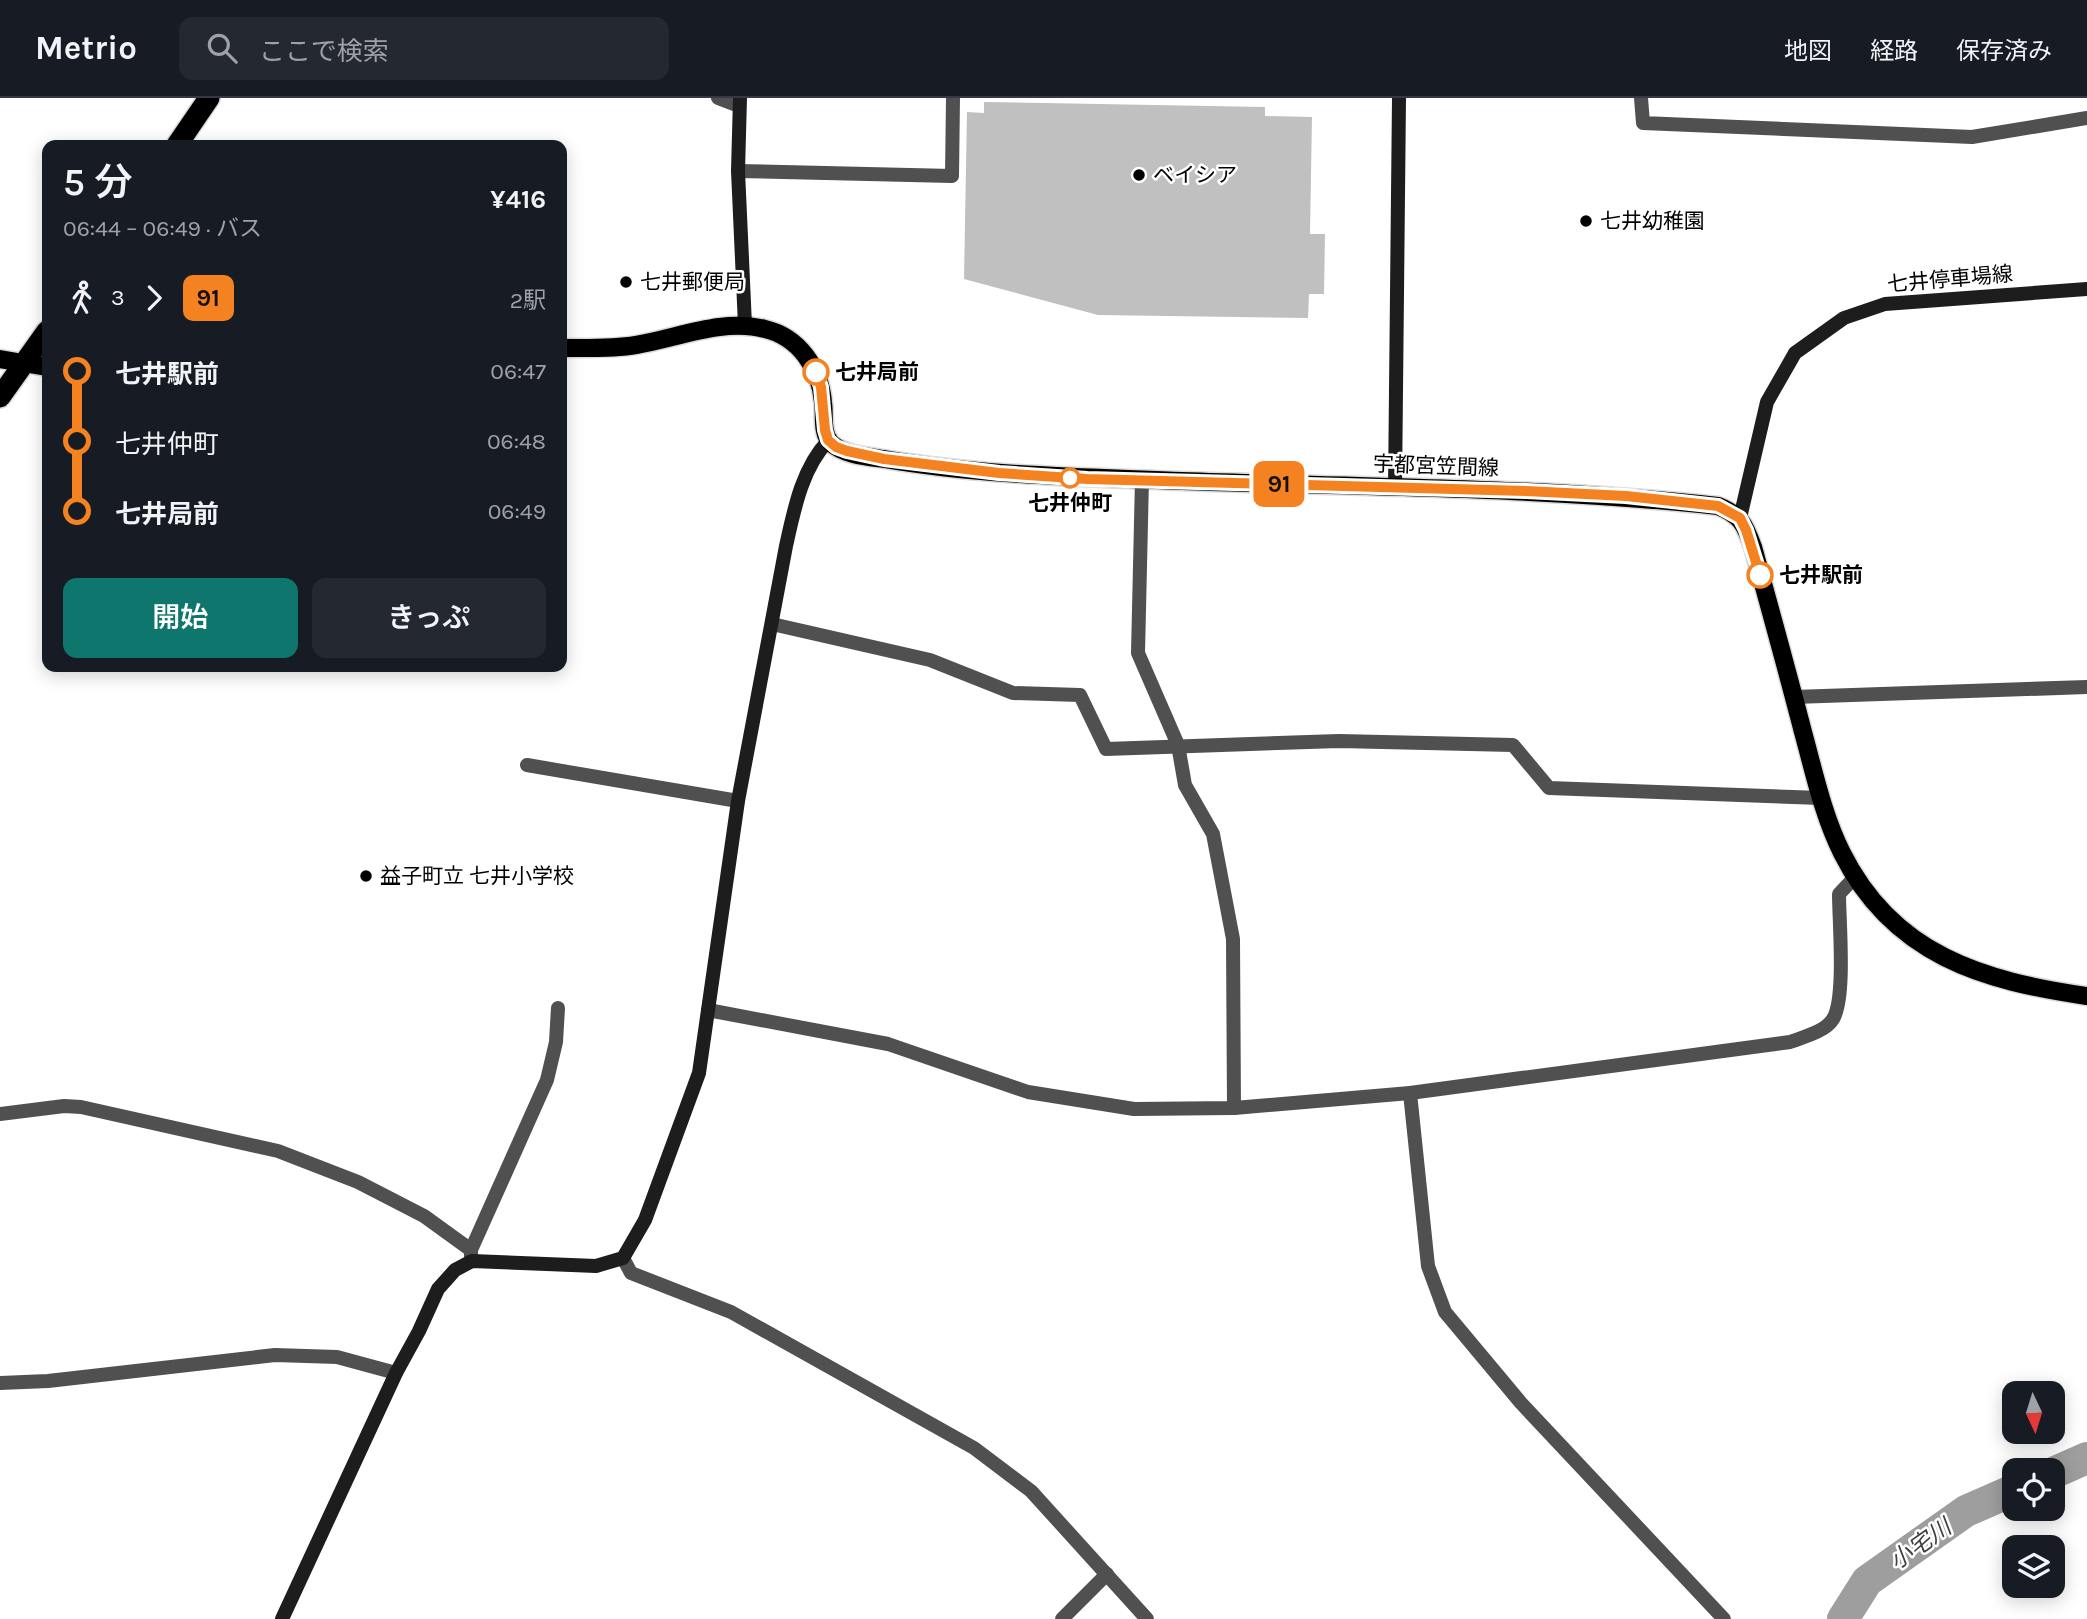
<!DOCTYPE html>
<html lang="ja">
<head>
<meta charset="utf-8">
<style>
  :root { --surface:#171b24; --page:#242831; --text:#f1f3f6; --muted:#9ea1a6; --line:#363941; --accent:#0f766e }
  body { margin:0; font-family:Karla,"Noto Sans JP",sans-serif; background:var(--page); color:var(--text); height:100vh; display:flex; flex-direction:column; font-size:26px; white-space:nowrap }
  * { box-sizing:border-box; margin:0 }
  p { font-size:23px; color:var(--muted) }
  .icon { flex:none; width:38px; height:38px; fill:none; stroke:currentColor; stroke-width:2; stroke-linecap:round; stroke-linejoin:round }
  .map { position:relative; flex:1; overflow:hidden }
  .details { position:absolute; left:42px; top:42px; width:525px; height:532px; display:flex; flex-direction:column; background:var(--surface); border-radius:14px; box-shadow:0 4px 18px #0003 }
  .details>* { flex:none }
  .badge { padding:0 14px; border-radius:10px; font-size:24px; line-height:46px }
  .needle { width:46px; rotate:176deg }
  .buttons { position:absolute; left:2002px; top:1283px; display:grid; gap:14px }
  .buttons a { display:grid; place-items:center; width:63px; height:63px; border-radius:14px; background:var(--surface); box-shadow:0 4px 18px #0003; font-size:35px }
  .map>.badge { position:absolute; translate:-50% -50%; box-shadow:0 0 0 4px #fff }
  .legs { display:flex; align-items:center; gap:10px; height:77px; padding:0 21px; font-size:23px }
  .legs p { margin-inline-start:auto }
  .head { display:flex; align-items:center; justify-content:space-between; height:119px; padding:0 21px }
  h1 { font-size:38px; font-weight:600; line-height:52px }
  .action { display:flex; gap:14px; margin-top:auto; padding:14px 21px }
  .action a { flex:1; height:80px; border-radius:14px; background:var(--accent); color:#fff; font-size:28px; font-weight:600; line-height:80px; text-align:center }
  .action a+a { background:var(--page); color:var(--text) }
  ul { padding:0 21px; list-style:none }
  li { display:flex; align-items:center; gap:24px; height:70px; font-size:26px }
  li i { display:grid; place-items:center; width:10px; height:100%; margin:0 9px; background:currentColor }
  li i::after { content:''; width:18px; height:18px; margin:-9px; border:5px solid; border-radius:50%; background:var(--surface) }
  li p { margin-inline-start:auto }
  li:first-child i { background:linear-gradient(#0000 50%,currentColor 0) }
  li:last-child i { background:linear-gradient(currentColor 50%,#0000 0) }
  header { display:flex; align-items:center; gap:42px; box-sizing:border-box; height:98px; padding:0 35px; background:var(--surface); border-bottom:2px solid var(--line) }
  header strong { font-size:33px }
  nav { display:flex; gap:38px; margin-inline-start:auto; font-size:24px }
  .search { width:490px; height:63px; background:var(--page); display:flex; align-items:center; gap:18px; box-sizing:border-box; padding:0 24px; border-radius:14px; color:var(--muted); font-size:26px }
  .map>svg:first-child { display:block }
</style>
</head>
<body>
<header>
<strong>Metrio</strong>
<div class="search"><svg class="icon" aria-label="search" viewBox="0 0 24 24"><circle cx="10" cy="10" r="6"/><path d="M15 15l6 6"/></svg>ここで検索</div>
<nav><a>地図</a><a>経路</a><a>保存済み</a></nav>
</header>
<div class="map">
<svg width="2087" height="1521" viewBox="0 0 2087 1521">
  <rect width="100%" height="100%" fill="#fff"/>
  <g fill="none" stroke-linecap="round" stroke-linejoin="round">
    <g stroke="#9e9e9e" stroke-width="32">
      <path d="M2053,1375L2087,1360"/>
      <path d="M1843,1521L1867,1483L1966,1413L2014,1392"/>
    </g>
  </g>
  <path fill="#c0c0c0" d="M984,4L1265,9V18L1312,19L1310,136H1325L1324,196H1309L1308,220L1098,217L964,181L967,14L984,15Z"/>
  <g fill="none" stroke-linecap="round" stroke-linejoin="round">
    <defs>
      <g id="primary">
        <path d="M562,250C586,250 612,251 636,247C678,240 723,220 765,231C799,239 820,270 823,304C825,317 821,335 831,345C843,357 869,359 884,361C983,378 1083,379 1182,383C1361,389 1540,389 1718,408C1741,417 1745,427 1753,449C1770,511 1787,572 1803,634C1814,674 1823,717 1842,755C1893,857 1983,883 2087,898"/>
        <path d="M0,261L47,269"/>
      </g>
      <g id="highway">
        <path d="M177,47L209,0"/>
        <path d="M0,299L47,233"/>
      </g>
    </defs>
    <use href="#primary" stroke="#dbdbdb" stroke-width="21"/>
    <use href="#highway" stroke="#dbdbdb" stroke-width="24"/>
    <g stroke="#505050" stroke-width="14">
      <path d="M718,0L739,8"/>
      <path d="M1641,0L1643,25L1972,39L2087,20"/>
      <path d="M738,73L952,78L953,0"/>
      <path d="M1142,381L1138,555L1178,647L1185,687L1213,736L1233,841L1234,1010"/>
      <path d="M772,526L930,562L1013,595L1080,597L1106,651L1339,643L1513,647L1549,690L1821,700"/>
      <path d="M1794,599L2087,589"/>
      <path d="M527,667L738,703"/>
      <path d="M708,912L888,946L1028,994L1134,1011L1234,1010L1410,995L1790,944C1803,939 1825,934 1833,921C1846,900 1839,823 1839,796L1855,779"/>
      <path d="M1410,995L1428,1168L1445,1214L1521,1305L1724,1521"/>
      <path d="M0,1016L64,1008L81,1009L278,1053L358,1084L424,1118L471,1152"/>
      <path d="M623,1160L631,1175L731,1214L974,1350L1031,1393L1147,1521"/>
      <path d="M471,1161V1152L547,982L556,944L558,910"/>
      <path d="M0,1285L48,1283L275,1257L337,1259L396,1275"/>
      <path d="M1062,1521L1107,1476"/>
    </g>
    <g stroke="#1d1d1d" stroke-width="14">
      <path d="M740,0L738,73L745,227"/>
      <path d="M1395,390L1399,0"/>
      <path d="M1740,420L1767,304L1795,255L1844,220L1885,206L2087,191"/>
      <path d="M282,1521L396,1275L419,1233L438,1191L455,1172L472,1163L596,1168L623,1160L645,1122L699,975L738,703L786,448C794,412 802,370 828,343"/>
    </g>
    <use href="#primary" stroke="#000" stroke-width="18"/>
    <use href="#highway" stroke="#000" stroke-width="21"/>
  </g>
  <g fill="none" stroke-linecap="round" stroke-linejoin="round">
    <defs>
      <path id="line-1" d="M816,274L821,289L825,332L828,342L836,349L847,353L884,361L999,375L1087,381L1526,393L1626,398L1718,408L1740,420L1746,432L1760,477"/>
    </defs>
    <use href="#line-1" stroke="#fff" stroke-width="16"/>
    <use href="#line-1" stroke="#f58220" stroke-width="10"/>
  </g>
  <g fill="#000" stroke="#fff" stroke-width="2.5">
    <circle cx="1139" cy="77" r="7"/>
    <circle cx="1586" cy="123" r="7"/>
    <circle cx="626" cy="184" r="7"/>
    <circle cx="366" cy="778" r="7"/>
  </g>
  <g fill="#fff" stroke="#f58220" stroke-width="3.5">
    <circle cx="816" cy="274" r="12"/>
    <circle cx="1070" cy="380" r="9"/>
    <circle cx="1760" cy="477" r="12"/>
  </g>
  <g text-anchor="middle" stroke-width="5" stroke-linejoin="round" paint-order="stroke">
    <g font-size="21" fill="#000" stroke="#fff" text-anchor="start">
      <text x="1153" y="84">ベイシア</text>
      <text x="1600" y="130">七井幼稚園</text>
      <text x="640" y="191">七井郵便局</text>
      <text x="380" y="785">益子町立 七井小学校</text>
    </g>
    <g font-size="21" fill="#000" stroke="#fff">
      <text transform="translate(1950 181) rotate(-5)" y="7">七井停車場線</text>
      <text transform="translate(1436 368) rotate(2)" y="7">宇都宮笠間線</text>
    </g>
    <g font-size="21" font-weight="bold" fill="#000" stroke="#fff" text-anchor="start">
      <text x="835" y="281">七井局前</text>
      <text x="1070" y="412" text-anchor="middle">七井仲町</text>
      <text x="1779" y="484">七井駅前</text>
    </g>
    <g font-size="23" font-style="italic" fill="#3f3f3f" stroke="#fff">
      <text transform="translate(1920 1446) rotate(-35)" y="8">小宅川</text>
    </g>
  </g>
</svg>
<div class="buttons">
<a><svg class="needle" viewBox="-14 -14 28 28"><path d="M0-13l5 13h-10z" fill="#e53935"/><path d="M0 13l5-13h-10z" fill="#9ea1a6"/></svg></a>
<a><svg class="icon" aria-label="locate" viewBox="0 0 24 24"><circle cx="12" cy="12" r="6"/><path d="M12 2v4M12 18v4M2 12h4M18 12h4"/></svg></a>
<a><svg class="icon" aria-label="layers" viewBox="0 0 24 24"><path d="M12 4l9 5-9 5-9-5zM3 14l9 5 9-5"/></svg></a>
</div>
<b class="badge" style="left:1279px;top:386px;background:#f58220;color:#111">91</b>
<section class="details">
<div class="head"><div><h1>5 分</h1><p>06:44 – 06:49 · バス</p></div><b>¥416</b></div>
<div class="legs"><svg class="icon" aria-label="walk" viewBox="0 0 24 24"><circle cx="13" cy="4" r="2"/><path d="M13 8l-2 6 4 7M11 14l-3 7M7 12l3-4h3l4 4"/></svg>3<svg class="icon" aria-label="forward" viewBox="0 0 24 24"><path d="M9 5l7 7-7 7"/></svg><b class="badge" style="background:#f58220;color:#111">91</b><p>2駅</p></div>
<ul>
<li><i style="color:#f58220"></i><b>七井駅前</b><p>06:47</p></li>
<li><i style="color:#f58220"></i><span>七井仲町</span><p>06:48</p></li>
<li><i style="color:#f58220"></i><b>七井局前</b><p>06:49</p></li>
</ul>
<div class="action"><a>開始</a><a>きっぷ</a></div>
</section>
</div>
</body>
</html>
